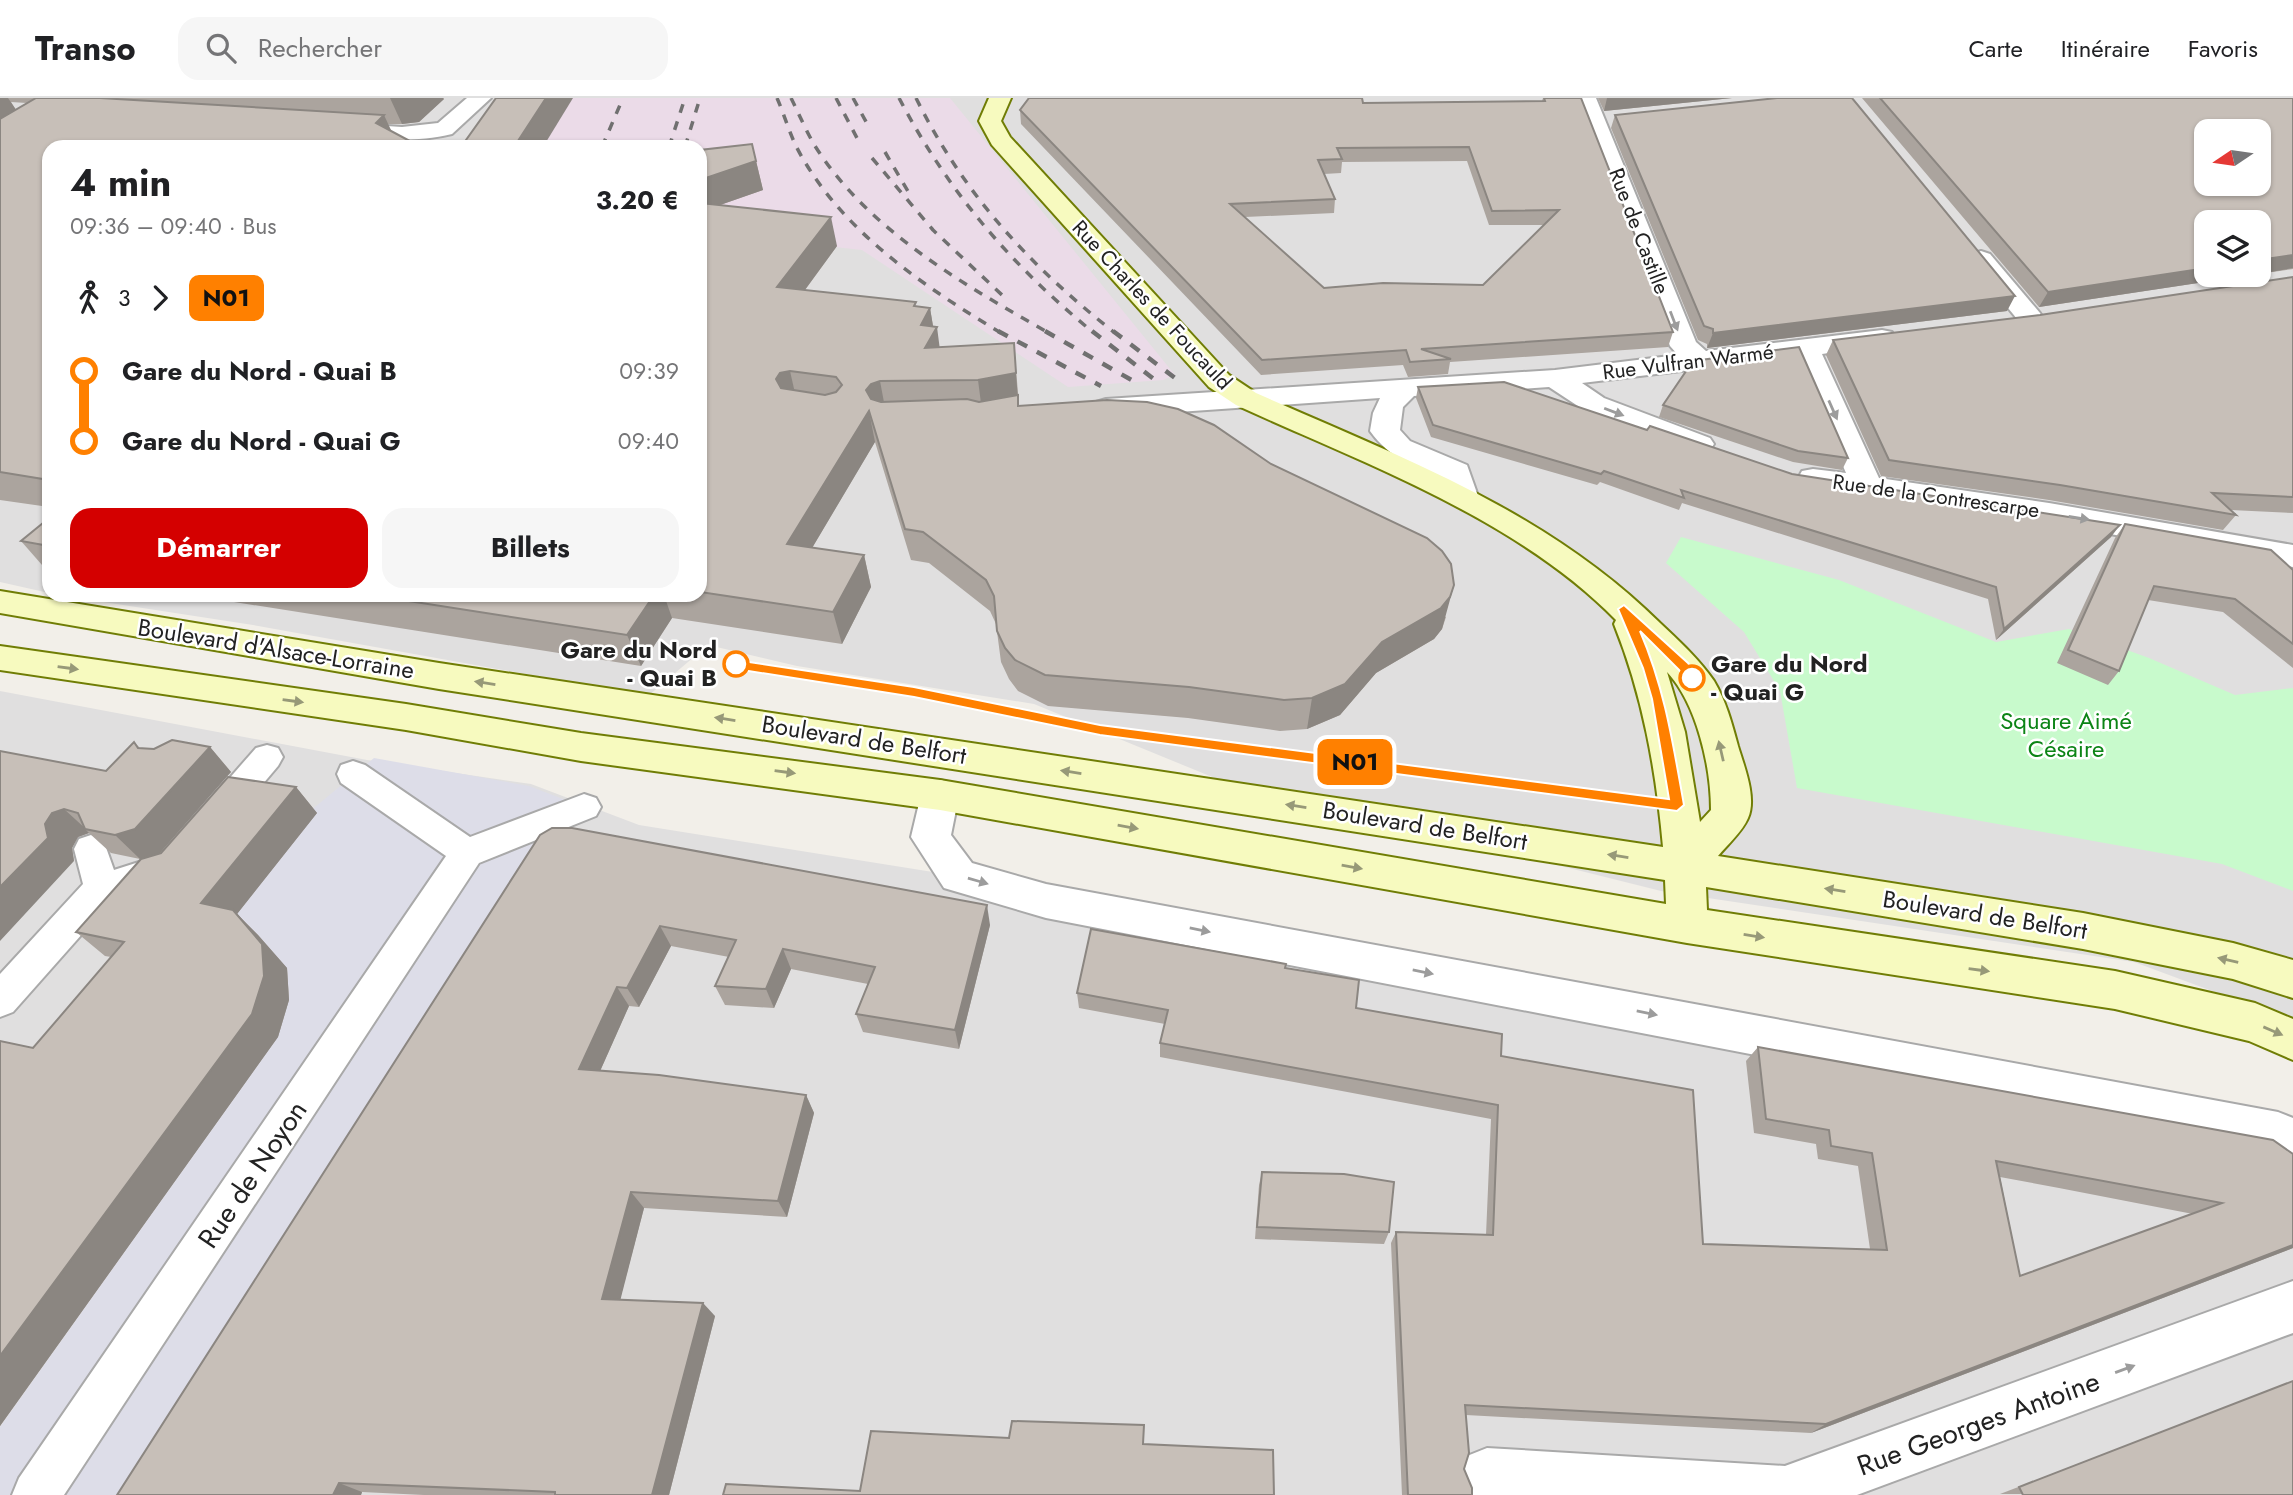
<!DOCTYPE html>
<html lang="fr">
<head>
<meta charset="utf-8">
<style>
  :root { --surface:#fff; --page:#f6f6f6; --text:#202124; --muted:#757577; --line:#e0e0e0; --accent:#d40000 }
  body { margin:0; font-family:Jost,sans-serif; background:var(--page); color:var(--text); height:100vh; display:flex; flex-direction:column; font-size:26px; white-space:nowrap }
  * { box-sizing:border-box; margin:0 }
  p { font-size:23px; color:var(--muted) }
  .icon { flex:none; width:38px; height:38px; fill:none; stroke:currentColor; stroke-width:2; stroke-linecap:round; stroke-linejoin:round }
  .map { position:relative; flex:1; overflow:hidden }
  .side { position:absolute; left:42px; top:42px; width:665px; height:462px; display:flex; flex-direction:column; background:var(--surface); border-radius:21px; box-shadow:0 2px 5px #0004 }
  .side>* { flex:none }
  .badge { padding:0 14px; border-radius:10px; font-size:24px; line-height:46px }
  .needle { width:46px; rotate:257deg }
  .controls { position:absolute; left:2194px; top:21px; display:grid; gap:14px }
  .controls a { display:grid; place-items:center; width:77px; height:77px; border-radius:14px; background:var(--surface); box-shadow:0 2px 5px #0004; font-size:35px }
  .map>.badge { position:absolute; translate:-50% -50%; box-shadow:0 0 0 4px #fff }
  .legs { display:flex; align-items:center; gap:10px; height:77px; padding:0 28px; font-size:23px }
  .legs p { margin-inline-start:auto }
  .overview { display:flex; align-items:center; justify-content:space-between; height:119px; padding:0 28px }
  h1 { font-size:38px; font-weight:700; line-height:52px }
  .primary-button { display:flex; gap:14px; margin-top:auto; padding:14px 28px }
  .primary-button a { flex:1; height:80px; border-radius:21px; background:var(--accent); color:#fff; font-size:28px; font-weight:700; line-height:80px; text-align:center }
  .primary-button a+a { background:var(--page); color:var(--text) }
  ul { padding:0 28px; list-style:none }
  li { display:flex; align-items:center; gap:24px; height:70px; font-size:26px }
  li i { display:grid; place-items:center; width:10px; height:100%; margin:0 9px; background:currentColor }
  li i::after { content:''; width:18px; height:18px; margin:-9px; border:5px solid; border-radius:50%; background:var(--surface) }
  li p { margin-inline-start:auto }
  li:first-child i { background:linear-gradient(#0000 50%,currentColor 0) }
  li:last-child i { background:linear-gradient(currentColor 50%,#0000 0) }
  header { display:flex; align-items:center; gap:42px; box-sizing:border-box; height:98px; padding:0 35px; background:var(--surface); border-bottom:2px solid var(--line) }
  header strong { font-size:33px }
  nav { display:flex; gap:38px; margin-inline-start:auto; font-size:24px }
  .search { width:490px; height:63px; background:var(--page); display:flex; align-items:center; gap:18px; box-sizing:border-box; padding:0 24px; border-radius:21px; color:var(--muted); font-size:26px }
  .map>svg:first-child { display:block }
</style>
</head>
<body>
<header>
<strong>Transo</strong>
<div class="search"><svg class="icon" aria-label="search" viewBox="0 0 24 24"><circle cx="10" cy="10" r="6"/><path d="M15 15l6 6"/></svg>Rechercher</div>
<nav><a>Carte</a><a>Itinéraire</a><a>Favoris</a></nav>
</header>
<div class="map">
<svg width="2293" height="1397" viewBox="0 0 2293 1397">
  <rect width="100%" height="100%" fill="#f2efe9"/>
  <g fill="#e0dfdf" fill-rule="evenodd">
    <path d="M0,0H2293V923L2134,864L1661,793L1222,683L1034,606L797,568L708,547L648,598L253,527L58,497H700V49H49V495L0,484ZM2207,33H2259V86H2207ZM2207,124H2259V177H2207Z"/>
    <path d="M0,593L367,662L531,686L639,727L958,778L2293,1046V1397H0Z"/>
  </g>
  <path fill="#ebdbe8" d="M522,0H950L1175,277L1163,282L1068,289L862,152L700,134V49H489Z"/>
  <path fill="#c8facc" d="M1681,439L1839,482L1996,544L2069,531L2149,560L2235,597L2293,590V793L2222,766L1797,690L1780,593L1744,534L1666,465Z"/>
  <path fill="#dddde8" d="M374,660L529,688L584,709L564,750L154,1397H0V1329L274,944L289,902L287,870L266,849L214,827L309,714Z"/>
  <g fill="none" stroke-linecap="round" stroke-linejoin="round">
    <defs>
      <g id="pedestrian">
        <path d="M267,647L278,650L283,659L278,668L230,725L218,729L206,725L201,716L206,707L256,650Z"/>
        <path d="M353,663L365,667L470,739L584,696L596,700L601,709L596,718L479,765L64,1397H12L19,1380L446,758L341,685L337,676L341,667Z"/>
        <path d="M91,737L103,741L114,772L164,756L176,760L181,770L176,780L114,800L13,914L0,919V876L83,786L74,751L79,741Z"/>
      </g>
      <g id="minor">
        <path d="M467,0H491L452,36C415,45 379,41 342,39L334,37L331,32L334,27L342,25L402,29L438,25Z"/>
        <path d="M1574,0H1596L1696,244L1706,253L1882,232L1892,234L1896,240L1892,246L1822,256L1879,380L2049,405L2293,447V469L2049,425L1802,387L1798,380L1802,373L1813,371L1846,375L1796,259L1582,285L1604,300L1710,340L1714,346L1710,352L1699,355L1584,312L1549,289L1414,298L1403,309L1400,332L1410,343L1467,367L1478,398L1473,405L1462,408L1451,405L1442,379C1412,366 1390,361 1370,333L1373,315L1380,300L1106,319L1096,316L1092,310L1096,304L1106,301L1555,272L1678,257L1670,248Z"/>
        <path d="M1981,153L1990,156L2040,215L2044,221L2040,227L2031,229L2022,227L1972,166L1968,161L1972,156Z"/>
        <path d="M940,682L954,686L959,697L951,737L972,765L1046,786L2278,1014L2293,1020V1068L2268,1056L1046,820L944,790L911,739L921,697L926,686Z"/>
        <path d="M2293,1183V1235L1857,1397H1467L1459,1378L1467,1358L1487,1350L1785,1368Z"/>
      </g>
      <path id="secondary" d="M989,0H1011L1001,23L1010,39L1229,277L1256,295C1400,359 1546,412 1660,525C1679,543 1699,561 1714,583C1726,603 1732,626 1738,648C1744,668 1757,700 1748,720C1742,734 1728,746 1718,758L2083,815L2233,845L2293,862V900L2233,881L2083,851L1706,789L1707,812L2115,873L2255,905L2293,921V962L2249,943L2115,911L1687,845L940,712L581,663L406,632L0,572V548L406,606L581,635L940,682L1666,806L1665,782L439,591L0,515V493L439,565L1663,749C1656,672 1643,598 1614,526L1616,522C1518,421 1363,365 1236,307L1209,289L992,47L979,23ZM1667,574C1697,606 1711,669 1711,712L1700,724L1685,634Z"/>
    </defs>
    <use href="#pedestrian" stroke="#a9a9a9" stroke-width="4"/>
    <use href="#minor" stroke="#a9a9a9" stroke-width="4"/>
    <use href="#secondary" stroke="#707d05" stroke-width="4"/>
    <use href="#pedestrian" fill="#fff" fill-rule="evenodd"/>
    <use href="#minor" fill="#fff" fill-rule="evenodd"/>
    <use href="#secondary" fill="#f7fabf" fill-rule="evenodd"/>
    <g stroke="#707070" stroke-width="3.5" stroke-dasharray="9 9" stroke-linecap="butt">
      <path d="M777,0C784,16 789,34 797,50C840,132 923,188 1001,235"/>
      <path d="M791,0C799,16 806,33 815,48C868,132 964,187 1049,235"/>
      <path d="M836,0L857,40"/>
      <path d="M853,0L870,31"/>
      <path d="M899,0C949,95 1011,167 1094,235"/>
      <path d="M916,0C964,97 1030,168 1115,235"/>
      <path d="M602,49L623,0"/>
      <path d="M669,49L685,0"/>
      <path d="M685,49L700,0"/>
      <path d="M885,54L909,95"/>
      <path d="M872,60L933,132L1002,197"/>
    </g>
    <g stroke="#707070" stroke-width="4.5" stroke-dasharray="11 11" stroke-linecap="butt">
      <path d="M998,233L1101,288"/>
      <path d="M1045,233L1135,284"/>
      <path d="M1092,233L1155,282"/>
      <path d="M1113,233L1183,286"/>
    </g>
  </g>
  <g fill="#aba49e" fill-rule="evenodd">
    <path d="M0,0H443L444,1L419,24L402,26H388L49,49V409L0,402ZM11,4L27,5L16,12Z"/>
    <path d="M1543,0L1673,234L1668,249L1450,264L1448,276L1408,279L1403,267L1261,277L1021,26L1020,12L1363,5L1542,3ZM1467,63L1489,127H1544L1483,187L1324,190L1245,119L1334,115L1335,101L1324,76L1341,75L1342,64Z"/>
    <path d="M1598,0H1732L1604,13Z"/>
    <path d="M1862,0H2293V171L2259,176V124L2207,177H2251L2039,209Z"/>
    <path d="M1615,17L2007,213L1707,250V246L1698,242L1611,30Z"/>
    <path d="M752,46L763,92L720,107L837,148L805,192L930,210L933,228L939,249L1014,245L1019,308L1446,519L1442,531L1434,541L1376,575L1340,617L1307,631L1280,633L1188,620L1048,608L1018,593L1009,581L1001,564L996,526L990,513L929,465L911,462L875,344L812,450L864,457L871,489L842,546L672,520L641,568L190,497H700V52Z"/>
    <path d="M2293,179V415L2231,412L2236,417L2223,432L2049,402L1881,378L1826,257L1833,242L2040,217Z"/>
    <path d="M1418,289L1647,332L1792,376L2111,439L1996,542L1988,501L1682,405L1679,412L1600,384L1597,387L1431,339L1416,300Z"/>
    <path d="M1663,307L1848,360L1842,372L1793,364L1659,319Z"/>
    <path d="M49,420V475L21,443Z"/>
    <path d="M2125,426L2293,472V570L2223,514L2148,502L2119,573L2108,587L2057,565L2115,440Z"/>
    <path d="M134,644L140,650L154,651L210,649L231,674L140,761L111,755L89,735L78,739L72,750L74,763L0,653L106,673Z"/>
    <path d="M296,689L317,715L237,816L258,837L287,870L289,902L278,939L0,1328V943L33,950L111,859L105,858L76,834Z"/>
    <path d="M540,737L990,827L959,951L863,934L856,916L868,886L791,871L774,910L725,907L715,888L729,859L671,848L639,909L629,908L600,973L806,997L814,1015L787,1119L644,1110L620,1201L715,1218L669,1397H424L362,1394L361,1397H117Z"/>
    <path d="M1285,870L1356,910L1501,958L1703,1146L1870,1151L1858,1068L1818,1061L1816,1046L1754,1035L1746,963L1758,949L2273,1042L2293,1150L1811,1335L1466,1317L1464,1371L1472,1397H1402L1391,1145L1396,1134L1486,1137L1491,1021L1160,959V945L1165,926L1079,910L1077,895ZM2000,1079L2059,1090L2193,1116L2020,1178Z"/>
    <path d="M1262,1074L1389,1134L1384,1146L1255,1141L1259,1087Z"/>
    <path d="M2293,1283V1397L2000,1396Z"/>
  </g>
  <g fill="#8b8681">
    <path d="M0,0H8L23,22L0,36Z"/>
    <path d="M390,0H443L444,1L419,24L402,26Z"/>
    <path d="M546,0H573L543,49H514Z"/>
    <path d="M1607,0H1732L1604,13Z"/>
    <path d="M384,17L397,45L376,25Z"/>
    <path d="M756,63L763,92L700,114V82Z"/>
    <path d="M831,119L837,148L785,219L777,189Z"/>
    <path d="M2293,157V170L2259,176V162Z"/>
    <path d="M2207,170V177H2251L2039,209L2048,194Z"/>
    <path d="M2015,198L2007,213L1707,250L1713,235Z"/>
    <path d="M930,210L934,234L937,229L941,260L929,281L921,227Z"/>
    <path d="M1014,245L1016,276L1021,339L982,313L978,282Z"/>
    <path d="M790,273L797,304L788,306L776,281L780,275Z"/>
    <path d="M880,283L886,315L877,318L866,292L871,286Z"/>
    <path d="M869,313L875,344L796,477L787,446Z"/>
    <path d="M2120,427L2111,439L1996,542L2004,531Z"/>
    <path d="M864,457L871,489L842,546L833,514Z"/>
    <path d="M1454,487L1442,531L1434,541L1376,575L1340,617L1307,631L1312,600Z"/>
    <path d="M654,497H664L672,520L641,568L627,537Z"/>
    <path d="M210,649L231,674L160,755L140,761L115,737Z"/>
    <path d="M296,689L317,715L237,816L258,837L287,870L289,902L278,939L0,1328V1258L201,805Z"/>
    <path d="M64,711L87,732L85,731L89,735L78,739L72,750L74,763L0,843V789L45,726L52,715Z"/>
    <path d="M987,807L990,827L959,951L955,932Z"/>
    <path d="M660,828L671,848L639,909L627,890Z"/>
    <path d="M783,851L791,871L774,910L766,891Z"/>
    <path d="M617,889L629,908L593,989L579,971Z"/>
    <path d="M806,997L814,1015L787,1119L778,1103Z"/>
    <path d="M631,1094L644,1110L617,1215L602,1201Z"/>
    <path d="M2293,1147V1150L1811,1335L1826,1326Z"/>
    <path d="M703,1205L715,1218L669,1397H652Z"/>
    <path d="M339,1385L362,1394L361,1397H333Z"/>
  </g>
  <g fill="#c7bfb8" stroke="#8b8681" stroke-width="2" fill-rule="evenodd">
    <path d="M36,0H100L384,17L376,25L421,49H49V382L0,374V21Z"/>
    <path d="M496,0H546L514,49H461Z"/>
    <path d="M1029,0H1362L1363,5L1545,3L1544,0H1581L1673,234L1421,251L1451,261L1410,264L1406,252L1262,262L1020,12ZM1469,49L1492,113L1559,112L1483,187L1383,185L1324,190L1230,106L1335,101L1318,62L1342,61L1337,50Z"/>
    <path d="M1777,0H1852L2015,198L1713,235V231L1704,228L1615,17Z"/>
    <path d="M1880,0H2293V157L2259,162V124H2207V170L2048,194ZM2207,33H2259V86H2207Z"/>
    <path d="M752,46L756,63L700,82V52Z"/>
    <path d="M700,105L831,119L777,189L916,204L914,208L930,210L921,227L937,229L925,250L1014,245L1016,275L978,282L880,283L871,286L866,292L871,301L881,304L967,301L979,304L1018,297V308L1107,302L1147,304L1178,311L1214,327L1271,366L1427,440L1442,453L1451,466L1454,487L1450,499L1441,510L1382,544L1345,586L1312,600L1284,602L1189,589L1045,577L1015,562L1005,550L997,533L994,498L986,482L923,434L905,431L869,313L787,446L864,457L833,514L700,494ZM790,273L836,279L842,287L836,294L825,297L781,290L776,281L780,275Z"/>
    <path d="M2293,179V399L2212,395L2236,417L2060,387L1889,362L1833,242L2040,217Z"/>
    <path d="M1799,249L1848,360L1798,353L1663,307L1693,263Z"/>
    <path d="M1504,284L1647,332L1650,328L1792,376L2120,427L2004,531L1996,489L1681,392L1684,400L1604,373L1601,376L1433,327L1418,289Z"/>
    <path d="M49,420V448L21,443Z"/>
    <path d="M2125,426L2271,452L2293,472V546L2235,501L2154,488L2119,573L2068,552Z"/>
    <path d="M370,497H654L627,537Z"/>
    <path d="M172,642L210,649L135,731L115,737L85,731L78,715L64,711L52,715L45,726L48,740L0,789V653L106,673L134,644L138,650L154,651Z"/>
    <path d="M228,679L296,689L201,805L233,812L262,846L264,878L252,916L0,1258V943L33,950L124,844L76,834L141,761L161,755Z"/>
    <path d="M552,730H572L987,807L955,932L856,916L875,869L783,851L766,891L715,888L736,842L660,828L627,890L617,889L579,971L659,977L806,997L778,1103L631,1094L602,1201L703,1205L652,1397H555V1394L339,1385L333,1397H117L540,737Z"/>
    <path d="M1091,831L1286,866L1285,870L1359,882L1356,910L1502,936L1501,958L1693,992L1703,1146L1887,1152L1872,1055L1831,1048L1829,1032L1766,1021L1758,949L2273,1042L2293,1056V1147L1826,1326L1465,1307L1469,1355L1464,1371L1472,1390V1397H1408L1396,1134L1493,1137L1498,1007L1160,945L1168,912L1077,895ZM1996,1063L2222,1105L2020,1178Z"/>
    <path d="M1262,1074L1344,1076L1394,1084L1389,1134L1257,1129Z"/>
    <path d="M2293,1283V1397H2023L2019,1389Z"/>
    <path d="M1012,1323L1144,1327L1143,1346L1273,1352L1274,1397H723L726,1386L860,1393L871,1333L1009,1340Z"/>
  </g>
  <defs><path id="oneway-solid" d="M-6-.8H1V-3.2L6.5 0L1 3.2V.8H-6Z" transform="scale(1.75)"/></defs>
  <g fill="#9c9c9c">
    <use href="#oneway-solid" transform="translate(1674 223) rotate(69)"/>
    <use href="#oneway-solid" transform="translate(1833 312) rotate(66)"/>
    <use href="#oneway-solid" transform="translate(1614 314) rotate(21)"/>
    <use href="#oneway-solid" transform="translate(2079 420) rotate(9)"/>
    <use href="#oneway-solid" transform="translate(978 783) rotate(16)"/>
    <use href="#oneway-solid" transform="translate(1200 832) rotate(11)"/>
    <use href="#oneway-solid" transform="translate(1423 874) rotate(11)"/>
    <use href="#oneway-solid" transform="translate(1647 915) rotate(11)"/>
    <use href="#oneway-solid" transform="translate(2125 1271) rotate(-20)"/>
  </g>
  <g fill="#979978">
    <use href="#oneway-solid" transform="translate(68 570) rotate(8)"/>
    <use href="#oneway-solid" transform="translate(485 585) rotate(-171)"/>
    <use href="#oneway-solid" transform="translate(293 603) rotate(8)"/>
    <use href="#oneway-solid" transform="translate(725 621) rotate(-171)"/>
    <use href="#oneway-solid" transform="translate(1721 653) rotate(-103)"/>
    <use href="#oneway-solid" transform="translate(785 674) rotate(8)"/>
    <use href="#oneway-solid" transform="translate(1071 674) rotate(-171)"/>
    <use href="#oneway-solid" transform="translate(1296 708) rotate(-171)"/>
    <use href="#oneway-solid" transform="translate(1128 729) rotate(10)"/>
    <use href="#oneway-solid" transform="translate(1618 758) rotate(-171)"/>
    <use href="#oneway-solid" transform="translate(1352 769) rotate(10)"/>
    <use href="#oneway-solid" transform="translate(1835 792) rotate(-171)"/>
    <use href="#oneway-solid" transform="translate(1754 838) rotate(9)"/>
    <use href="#oneway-solid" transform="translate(2228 862) rotate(-167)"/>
    <use href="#oneway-solid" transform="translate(1979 872) rotate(8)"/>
    <use href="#oneway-solid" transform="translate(2273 933) rotate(23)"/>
  </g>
  <path fill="#ff8000" stroke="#fff" stroke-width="2" d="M1624,507L1688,565L1698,580L1696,583H1687L1679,572L1640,533C1665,591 1673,646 1684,707L1677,713L1100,637L914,599L736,571L730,566L736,562L914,589L1100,627L1669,701L1652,601L1643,570L1618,511Z"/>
  <g fill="#fff" stroke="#ff8000" stroke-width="3.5">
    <circle cx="736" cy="566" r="12"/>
    <circle cx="1692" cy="580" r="12"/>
  </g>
  <g text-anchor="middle" stroke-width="5" stroke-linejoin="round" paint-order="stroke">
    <g font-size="21" fill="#222" stroke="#fff">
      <text transform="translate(1639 133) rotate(69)" y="7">Rue de Castille</text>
      <text transform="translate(1152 207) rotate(47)" y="7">Rue Charles de Foucauld</text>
      <text transform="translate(1688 264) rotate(-7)" y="7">Rue Vulfran Warmé</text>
      <text transform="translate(1936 398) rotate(8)" y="7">Rue de la Contrescarpe</text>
    </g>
    <g font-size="24" fill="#222" stroke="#fff">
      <text transform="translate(276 551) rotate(9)" y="8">Boulevard d'Alsace-Lorraine</text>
      <text transform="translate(864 642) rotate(9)" y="8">Boulevard de Belfort</text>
      <text transform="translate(1425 728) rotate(9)" y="8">Boulevard de Belfort</text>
      <text transform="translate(1985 817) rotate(9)" y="8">Boulevard de Belfort</text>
    </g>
    <g font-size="24" font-weight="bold" fill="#222" stroke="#fff" text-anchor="end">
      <text x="717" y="560">Gare du Nord<tspan x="717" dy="28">- Quai B</tspan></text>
      <text x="1711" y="574" text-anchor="start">Gare du Nord<tspan x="1711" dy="28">- Quai G</tspan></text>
    </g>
    <g font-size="24" fill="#0c8416" stroke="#fff">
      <text x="2066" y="631">Square Aimé<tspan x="2066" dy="28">Césaire</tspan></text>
    </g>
    <g font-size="28" fill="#222" stroke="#fff">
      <text transform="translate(252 1076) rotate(-56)" y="10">Rue de Noyon</text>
      <text transform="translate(1978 1325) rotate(-20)" y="10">Rue Georges Antoine</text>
    </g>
  </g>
</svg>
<div class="controls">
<a><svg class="needle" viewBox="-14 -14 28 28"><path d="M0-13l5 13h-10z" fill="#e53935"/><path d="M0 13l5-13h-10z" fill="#757577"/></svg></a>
<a><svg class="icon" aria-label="layers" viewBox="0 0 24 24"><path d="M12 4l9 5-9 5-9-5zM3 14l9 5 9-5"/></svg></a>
</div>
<b class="badge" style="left:1355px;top:664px;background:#ff8000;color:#111">N01</b>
<section class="side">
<div class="overview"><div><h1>4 min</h1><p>09:36 – 09:40 · Bus</p></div><b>3.20 €</b></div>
<div class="legs"><svg class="icon" aria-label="walk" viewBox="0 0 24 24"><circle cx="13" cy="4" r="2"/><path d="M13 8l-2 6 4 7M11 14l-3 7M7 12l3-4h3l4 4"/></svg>3<svg class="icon" aria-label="forward" viewBox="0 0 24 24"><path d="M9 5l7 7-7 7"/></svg><b class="badge" style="background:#ff8000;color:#111">N01</b></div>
<ul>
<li><i style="color:#ff8000"></i><b>Gare du Nord - Quai B</b><p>09:39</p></li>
<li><i style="color:#ff8000"></i><b>Gare du Nord - Quai G</b><p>09:40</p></li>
</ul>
<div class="primary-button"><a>Démarrer</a><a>Billets</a></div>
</section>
</div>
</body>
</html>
